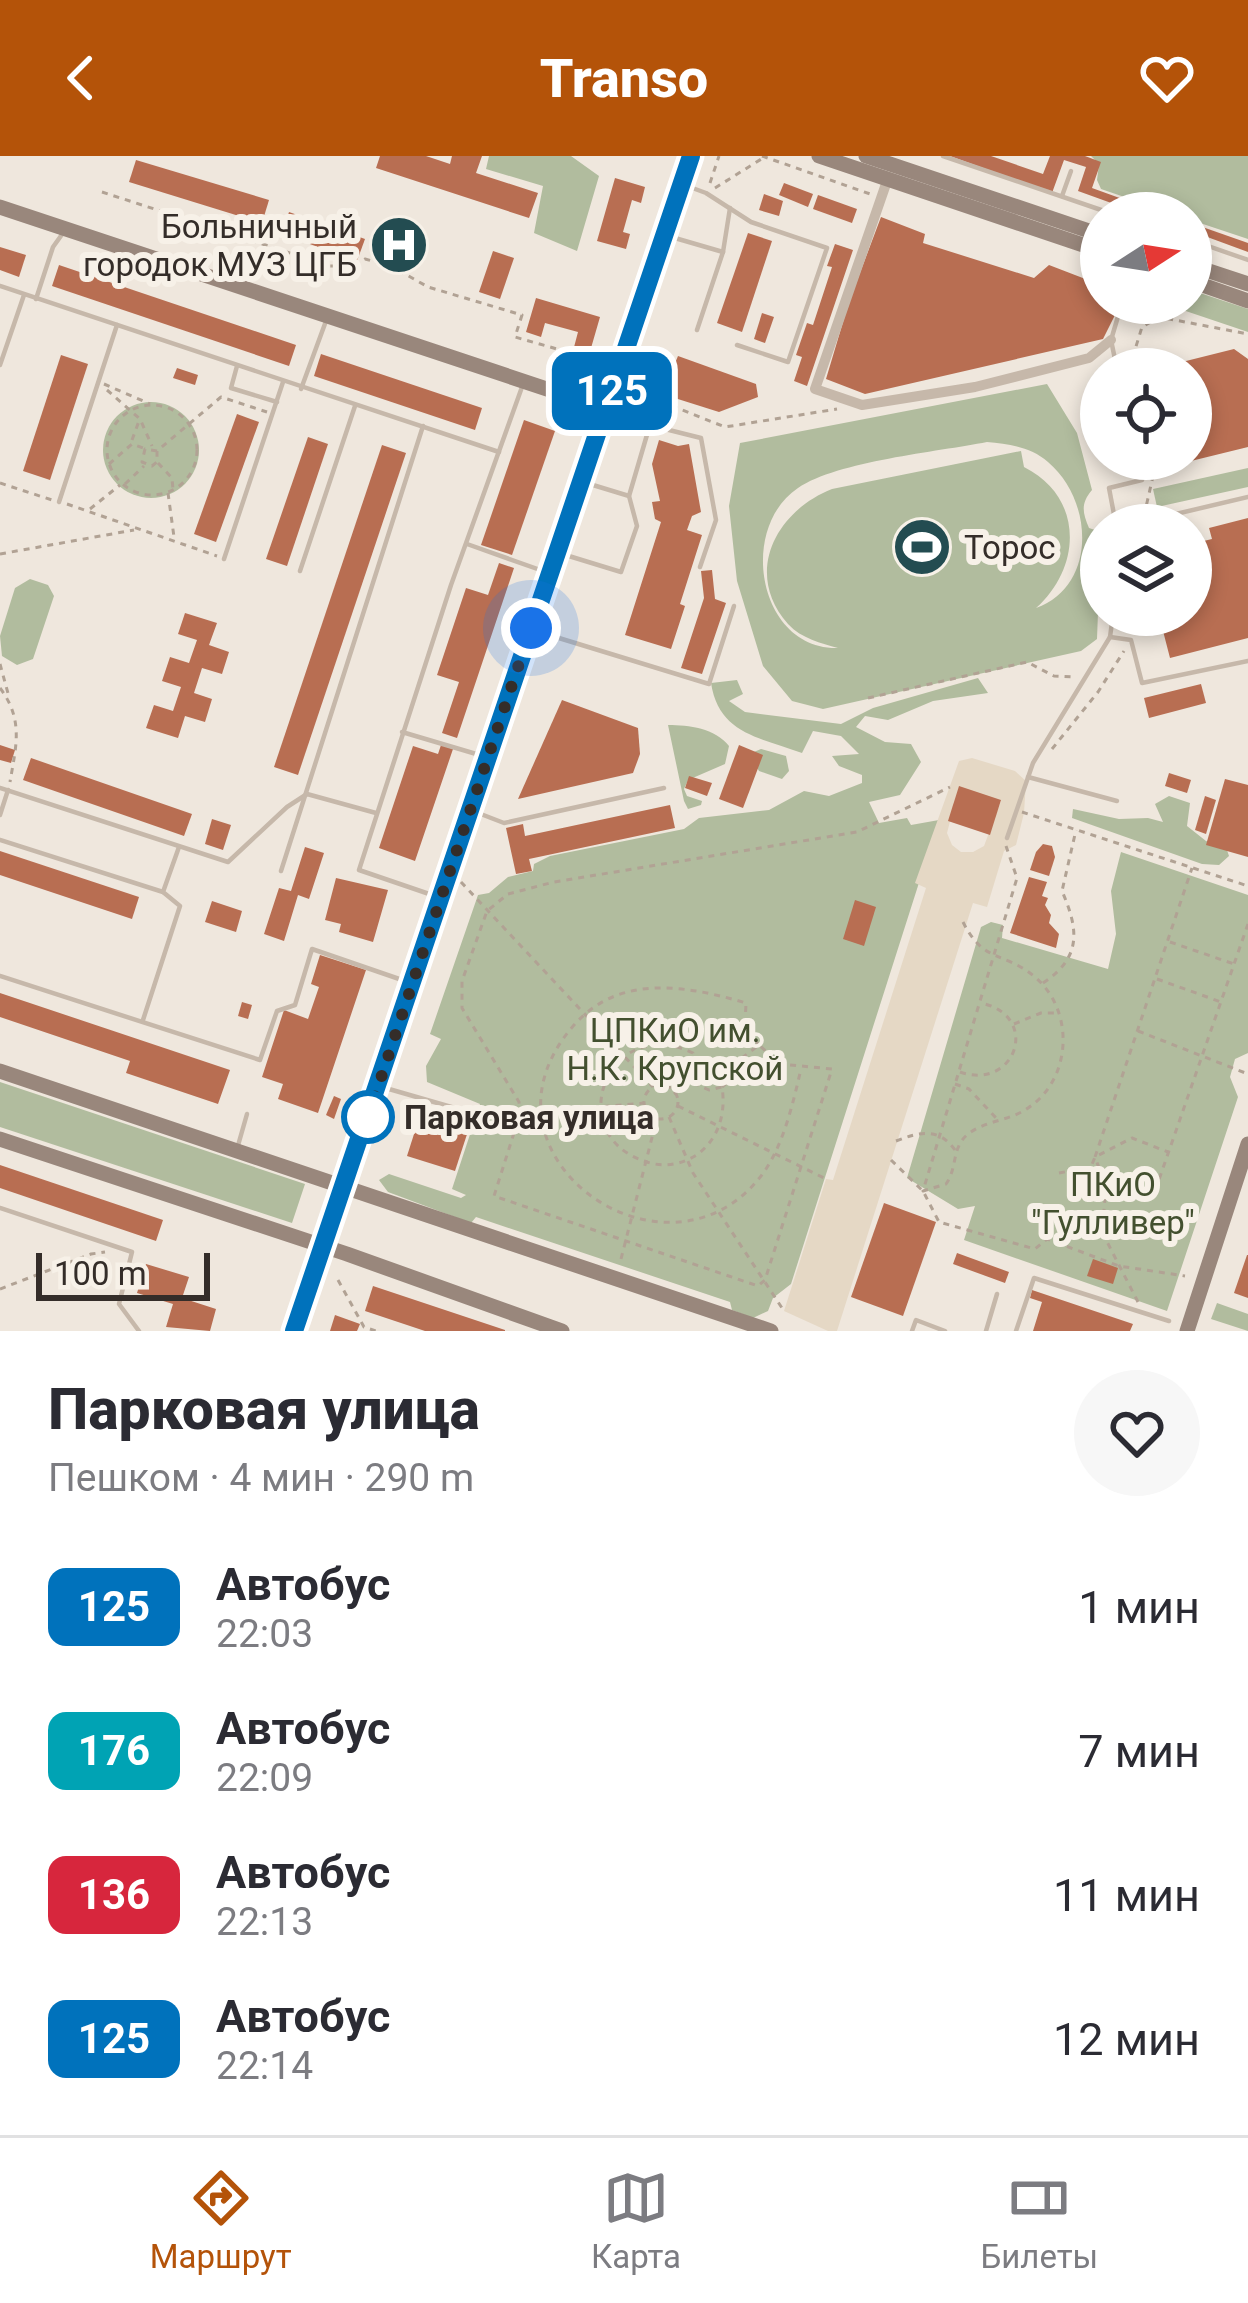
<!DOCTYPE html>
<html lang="ru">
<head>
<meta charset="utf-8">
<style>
  :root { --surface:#fff; --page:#f7f7f7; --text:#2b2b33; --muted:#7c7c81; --line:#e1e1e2; --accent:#b45309 }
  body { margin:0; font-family:Roboto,sans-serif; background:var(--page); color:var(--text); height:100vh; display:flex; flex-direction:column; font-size:45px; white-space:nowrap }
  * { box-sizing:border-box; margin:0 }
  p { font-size:39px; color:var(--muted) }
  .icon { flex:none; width:66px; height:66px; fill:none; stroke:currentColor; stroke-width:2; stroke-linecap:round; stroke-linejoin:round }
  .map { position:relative; height:1175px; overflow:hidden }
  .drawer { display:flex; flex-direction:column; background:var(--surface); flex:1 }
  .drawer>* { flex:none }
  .badge { padding:0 24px; border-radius:18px; font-size:42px; line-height:78px }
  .needle { width:78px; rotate:78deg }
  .buttons { position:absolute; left:1080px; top:36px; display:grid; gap:24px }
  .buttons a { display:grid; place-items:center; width:132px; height:132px; border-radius:50%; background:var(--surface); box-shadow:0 6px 18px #0003; font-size:60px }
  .scale { position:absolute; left:36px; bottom:30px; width:174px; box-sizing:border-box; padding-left:12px; border:6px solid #342d29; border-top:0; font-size:33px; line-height:42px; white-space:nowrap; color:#342d29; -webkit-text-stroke:9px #f7f1e8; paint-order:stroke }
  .you { position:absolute; width:60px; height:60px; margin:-30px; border:9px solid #fff; border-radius:50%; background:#1a73e8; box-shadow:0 0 0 18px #1a73e833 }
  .map>.badge { position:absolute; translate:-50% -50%; box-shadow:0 0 0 6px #fff }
  .round { display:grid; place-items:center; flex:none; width:126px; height:126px; border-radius:63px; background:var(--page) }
  .overview { display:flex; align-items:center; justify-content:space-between; height:204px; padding:0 48px }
  h1 { font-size:57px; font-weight:800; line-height:90px }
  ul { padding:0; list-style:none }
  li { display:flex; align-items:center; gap:36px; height:144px; padding:0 48px }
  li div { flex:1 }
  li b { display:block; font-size:45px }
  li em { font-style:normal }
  li .badge { min-width:132px; font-weight:700; text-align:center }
  header { display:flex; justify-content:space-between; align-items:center; height:156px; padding:0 48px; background:var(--accent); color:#fff; font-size:54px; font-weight:800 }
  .tabs { display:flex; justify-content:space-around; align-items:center; height:168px; border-top:3px solid var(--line); background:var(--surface); font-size:33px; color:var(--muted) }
  .tabs a { display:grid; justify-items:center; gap:6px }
  .tabs .on { color:var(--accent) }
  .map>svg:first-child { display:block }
</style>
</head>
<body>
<header><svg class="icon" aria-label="back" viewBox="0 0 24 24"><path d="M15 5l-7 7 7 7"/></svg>Transo<svg class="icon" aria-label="heart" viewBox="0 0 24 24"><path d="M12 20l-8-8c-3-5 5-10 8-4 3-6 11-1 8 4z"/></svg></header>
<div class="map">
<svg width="1248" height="1175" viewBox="0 0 1248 1175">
  <rect width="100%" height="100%" fill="#efe7dd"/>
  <g fill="#b1bc9e" fill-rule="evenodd">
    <path d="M489,0H571L599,20L577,95L534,77L543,30L486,13Z"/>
    <path d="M1091,0H1248V83L1191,64V57H1171L1101,33L1097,24L1099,8Z"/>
    <path d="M1191,134L1248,153V176L1162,147H1191Z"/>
    <path d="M1047,228L1077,277L1092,334C1081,347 1082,356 1089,372L1101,376L1097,483L1081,495L823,553L792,545L763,510L737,425L729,350L740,287ZM987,286C1009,288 1031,291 1048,306C1094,345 1097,430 1036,452C1082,411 1084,341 1024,311L1021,295L832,333C776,355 743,417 788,468C802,483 821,487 838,492C759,494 737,373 798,332C838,305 937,296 987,286Z"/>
    <circle cx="151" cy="294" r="48"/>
    <path d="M1248,312V331L1157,351L1153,333Z"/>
    <path d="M30,423L48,429L54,440L33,503L17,509L2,500L0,480L15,432Z"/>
    <path d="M978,522L988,537L933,545L888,564L865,560L856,571L885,586L911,588L921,606L900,639L869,646L879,667L907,662L911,669L939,664L791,1128L773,1142L768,1155L753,1162L732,1154L730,1146L476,1061L471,1067L388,1036L379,1024L389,1018L461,1042L466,1039L452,1033L480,948L427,926L426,910L441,883L430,878L478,739L489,737L508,721L533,715L534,708L550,700L684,673L699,662L769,654L804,635L829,640L862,627V619L839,610L832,600L859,598L841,580L813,575L802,597C759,581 719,578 711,527L737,524L743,538L729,545L745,556L841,568L873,552Z"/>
    <path d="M668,569C689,569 715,572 729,590L725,608L688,624L684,633L687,640L702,645L701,649L688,653L684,645Z"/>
    <path d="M761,593L786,600L789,615L782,623L759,615L749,598Z"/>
    <path d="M1169,640L1190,647L1187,670L1206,685L1226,691L1229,700L1219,709L1202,708L1072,662L1073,653L1119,663L1148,662L1163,666L1155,648Z"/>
    <path d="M1121,696L1248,739V897L1235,903L1230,921L1238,941L1167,1155L964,1084L975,1050L958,1053L907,1022L981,771L991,766L1003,769L1002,782L1108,813L1116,778L1111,735Z"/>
    <path d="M0,926L305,1028L292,1067L0,971Z"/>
    <path d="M1217,1147L1248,1158V1175L1211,1163Z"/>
  </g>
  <path fill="#e5d8c5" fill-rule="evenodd" d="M972,602L1015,615L1026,625L1024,657L1016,689L1004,695L987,751L973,747L837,1175H828L784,1155L826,1023L833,1024L926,732L915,727L959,605ZM959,631L1001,645L984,690L973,696H961L952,689L947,677Z"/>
  <g fill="#b86e52">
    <path d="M380,0H426L450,8L452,0H482L476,17L538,37L529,62L376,12Z"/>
    <path d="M950,0H991L1043,18L1050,0H1085L1101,6L1092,32L1161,57H1139L1078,35L1086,11L1064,4L1052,37Z"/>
    <path d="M136,4L269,44L262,67L129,26Z"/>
    <path d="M615,22L645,31L641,47L632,44L623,76L630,78L626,93L597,85Z"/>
    <path d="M784,27L813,38L808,51L779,39Z"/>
    <path d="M764,38L783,45L779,60L759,54Z"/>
    <path d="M818,39L857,53L852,67L813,53Z"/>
    <path d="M289,56L365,83L357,105L282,78Z"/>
    <path d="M881,61L925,78L923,87L1034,122L1049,109L1101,129V147H1121L1103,183L865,238L826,223L849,146Z"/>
    <path d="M1191,67L1248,87V96L1191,75Z"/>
    <path d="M748,77L772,85L742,176L717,167Z"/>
    <path d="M835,88L853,94L807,230L794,225L802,201L796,199L807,167L813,169L832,111L827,110Z"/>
    <path d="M0,91L26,99L19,121L0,114Z"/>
    <path d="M493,95L514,102L500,143L479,136Z"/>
    <path d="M59,109L296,189L289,210L52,130Z"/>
    <path d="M536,142L600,161L589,199L573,195L578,176L545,167L541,181L526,176Z"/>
    <path d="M762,157L774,161L765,187L754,183Z"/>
    <path d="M1234,193L1248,203V291L1191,305V213L1162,211Z"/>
    <path d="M321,198L482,252L475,274L314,220Z"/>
    <path d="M61,199L88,208L50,324L23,315Z"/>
    <path d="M678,200L756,228L758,241L719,256L662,238Z"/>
    <path d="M177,212L198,219L195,229L173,222Z"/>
    <path d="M237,258L259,266L216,386L194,378Z"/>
    <path d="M524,264L555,275L512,399L481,389Z"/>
    <path d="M308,281L328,288L287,410L266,403Z"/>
    <path d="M659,284L678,290L689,288L701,356L692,360L687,374L702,379L680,448L685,450L671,493L625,479L661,366L655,363L652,346L660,345L652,308Z"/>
    <path d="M382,289L406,297L298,619L274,611Z"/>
    <path d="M1148,303H1190V305L1151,314Z"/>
    <path d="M1248,362V482L1170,502L1162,471L1175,468L1173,459H1191V388L1212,383L1209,372Z"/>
    <path d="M499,407L514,412L457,582L442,577L459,526L437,519L466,432L488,439Z"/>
    <path d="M712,414L715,443L726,447L702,518L681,512L704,442L701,415Z"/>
    <path d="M185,457L217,467L209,489L229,496L222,518L202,512L194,537L212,543L205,566L185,560L178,582L146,572L154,549L173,555L181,531L162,525L170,501L189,507L197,484L178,478Z"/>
    <path d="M1201,528L1206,547L1149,562L1144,542Z"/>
    <path d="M562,544L638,572L640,598L633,617L518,643Z"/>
    <path d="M0,589L15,594L11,607L0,604Z"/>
    <path d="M441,589L453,593L415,705L379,692L413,590L438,598Z"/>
    <path d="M739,589L763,599L743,652L719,643Z"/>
    <path d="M31,602L192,658L184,680L23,624Z"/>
    <path d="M1169,617L1191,624L1187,637L1165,630Z"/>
    <path d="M689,620L712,627L707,640L685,632Z"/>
    <path d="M1225,623L1248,629V701L1206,689Z"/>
    <path d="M959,630L1001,644L990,679L948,665Z"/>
    <path d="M1205,640L1216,644L1206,678L1195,674Z"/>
    <path d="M670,649L675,672L529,703L532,715L516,718L506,672L523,668L525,680Z"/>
    <path d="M212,663L231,669L223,694L205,688Z"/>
    <path d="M1043,688L1052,690L1055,701L1049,720L1030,714L1036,696Z"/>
    <path d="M305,691L324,697L309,743L298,739L284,785L264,778L279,732L291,735Z"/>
    <path d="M0,695L139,741L132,763L0,719Z"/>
    <path d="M1029,721L1047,726L1042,740L1048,742L1045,749L1051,759L1049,767L1059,778L1056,792L1010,777Z"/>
    <path d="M336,722L388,734L373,786L339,776L341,768L325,764Z"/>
    <path d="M855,744L876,751L864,790L843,783Z"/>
    <path d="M212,745L242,755L236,776L205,766Z"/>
    <path d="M320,799L366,814L318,957L278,943L283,928L262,921L284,854L308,863L319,831L311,828Z"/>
    <path d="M0,837L230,914L218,948L126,917L130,905L0,861Z"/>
    <path d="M242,846L252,849L248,863L238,860Z"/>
    <circle cx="688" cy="919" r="8"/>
    <path d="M334,940L341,943L334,963L326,959Z"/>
    <path d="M422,953L470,969L455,1015L407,1000Z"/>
    <path d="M0,1009L163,1064L156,1085L0,1032Z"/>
    <path d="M884,1047L936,1066L903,1160L851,1141Z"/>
    <path d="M957,1097L1009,1116L1005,1127L953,1108Z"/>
    <path d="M1247,1099H1248V1142L1234,1137Z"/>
    <path d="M1093,1103L1118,1112L1113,1128L1087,1120Z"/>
    <path d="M146,1108L189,1121L182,1142L216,1153L210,1175L166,1171L173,1148L137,1137Z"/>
    <path d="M373,1130L505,1174V1175H425L365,1155Z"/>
    <path d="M1032,1134L1133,1168L1130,1175H1033L1042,1146L1030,1142Z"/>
    <path d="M335,1159L360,1168L357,1175H330Z"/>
  </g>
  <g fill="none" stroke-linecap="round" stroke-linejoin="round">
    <g stroke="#b1a294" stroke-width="3" stroke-dasharray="6 6" stroke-linecap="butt">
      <path d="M762,0L873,39"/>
      <path d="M710,27L719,0"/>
      <path d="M715,32L763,2"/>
      <path d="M102,36L330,110H354L365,103L391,110L428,131L522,159L515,181L606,207"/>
      <path d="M1129,213L1142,171L1159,161L1248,178"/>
      <path d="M104,228L150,248"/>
      <path d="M627,232L725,271L837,253"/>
      <path d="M107,234L140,263L152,290"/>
      <circle cx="152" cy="294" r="45"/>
      <path d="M132,284L139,265"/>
      <path d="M157,295L145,293L142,306L152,310L157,306V295L221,241L267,256"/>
      <path d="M158,307L172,322L173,334"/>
      <path d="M109,308L132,288L143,292"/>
      <path d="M0,327L52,344"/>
      <path d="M125,328L144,310"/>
      <path d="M168,337L174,381"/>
      <path d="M67,348L217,400"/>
      <path d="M90,353L120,329"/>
      <path d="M1144,360L1153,320L1149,303"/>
      <path d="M0,398L134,374"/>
      <path d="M1127,459L1129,475"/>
      <path d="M0,508L9,541"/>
      <path d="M0,532C24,564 16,590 10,626"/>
      <path d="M868,542L1027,506L1054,520L1075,521"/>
      <path d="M1052,593L1098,536L1124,495"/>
      <path d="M1022,656L1248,730"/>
      <path d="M461,726L653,931"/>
      <path d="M963,766C984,808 1004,795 1035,821C1075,855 1072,923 1028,952C1010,965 986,964 968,978C951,992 958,1011 946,1028L923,1035L1017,722L1006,690"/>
      <path d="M1170,786L1234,808"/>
      <path d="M1157,823L1221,846"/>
      <path d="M1043,827C1083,801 1078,772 1062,735L1076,674"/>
      <path d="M1014,868L1041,857H1056"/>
      <path d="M1138,875L1248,918"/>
      <path d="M758,888L745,869L746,847C688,830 621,817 575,868C458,998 670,1146 764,1016C784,987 793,947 801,913"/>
      <path d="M960,916C1015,935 1040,863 985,848"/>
      <path d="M955,928L969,933L997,963"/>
      <circle cx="661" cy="946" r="17"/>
      <path d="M722,931L729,925L738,905L759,889L780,908L832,913L765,1124L758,1130L494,1040L520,958L519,946L462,852V825L487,755L508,738L554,726L857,676L950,631"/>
      <path d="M674,938L689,925L693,897C609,856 561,977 644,1005C662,1012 682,1009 698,998C719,982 726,957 722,931L709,934L689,925"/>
      <path d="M678,950L826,1023"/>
      <path d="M496,960L644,947"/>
      <path d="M669,961L693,1017L784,1155"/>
      <path d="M896,985C919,976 939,971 955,994"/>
      <path d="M891,1004L923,1035L939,1066L1035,1093L1047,1083L1119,1110L1185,1120"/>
      <path d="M1059,1017L1091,1011L1095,1001L1132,982L1168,996"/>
      <path d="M1108,1031L1155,1035L1248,768"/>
      <path d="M621,1103L657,962"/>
      <path d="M338,1124L364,1171L376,1175"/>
      <path d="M0,1133L91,1098L105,1096"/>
      <path d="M1138,1146L1102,1076L1106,1031L1095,1001L1192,712"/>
    </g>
    <g stroke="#c6b8aa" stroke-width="4.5">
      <path d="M943,0L1110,57"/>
      <path d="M687,30L706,37L751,66L827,92L788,206L737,189"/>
      <path d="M1062,40L1071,15"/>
      <path d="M668,80L723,96L730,52"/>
      <path d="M1191,84L1248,104"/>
      <path d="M0,130L499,296"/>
      <path d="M36,143L53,91L63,77"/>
      <path d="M697,174L723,96"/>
      <path d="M0,209L24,139"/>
      <path d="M237,210L231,232L277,246"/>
      <path d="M1117,213L1111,184L1122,147"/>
      <path d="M301,233L326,165"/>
      <path d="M611,255L629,264L701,282L716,364L700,411"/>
      <path d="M583,326L629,340"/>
      <path d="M59,346L117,169"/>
      <path d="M1116,369L1109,332L1142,324L1138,303"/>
      <path d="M1129,369L1248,341"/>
      <path d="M467,388L546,416"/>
      <path d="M559,397L621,416L637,370L629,340L649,272"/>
      <path d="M224,403L283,226"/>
      <path d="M300,415L355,250"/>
      <path d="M536,475L709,528L734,450"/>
      <path d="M1110,481L1131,484L1142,527L1248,505"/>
      <path d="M402,576L483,600"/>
      <path d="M1028,621L1117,645"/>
      <path d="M0,632L228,706L287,651L307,638L376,657"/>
      <path d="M473,655L504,667L664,632"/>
      <path d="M0,659L8,634"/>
      <path d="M1007,682L1033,607L1110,481L1113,459"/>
      <path d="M0,684L163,736"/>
      <path d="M281,715L423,270"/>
      <path d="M438,741L359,714L451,429L522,231"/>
      <path d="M0,820L260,904L277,855L295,849L312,793L408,826"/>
      <path d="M143,864L180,750L163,736L179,691"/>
      <path d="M382,931L486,961"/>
      <path d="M237,993L247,958"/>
      <path d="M0,1052L132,1096L119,1148L139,1175"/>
      <path d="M912,1175L916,1164L945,1175"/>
      <path d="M986,1175L997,1138"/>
      <path d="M1016,1175L1034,1122L1169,1165"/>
    </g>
    <path stroke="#c6b8aa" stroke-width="10" d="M887,25L815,233L862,249L975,231L1089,202L1111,184"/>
    <g stroke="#99877c" stroke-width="15">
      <path d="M819,0L1101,95"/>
      <path d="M866,0L1101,79"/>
      <path d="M0,51L607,253"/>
      <path d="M1191,109L1248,128"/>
      <path d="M1191,125L1248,145"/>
      <path d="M0,915L771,1175"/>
      <path d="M0,983L347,1098L562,1175"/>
      <path d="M294,1175L691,0"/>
      <path d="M1187,1175L1248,988"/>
    </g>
  </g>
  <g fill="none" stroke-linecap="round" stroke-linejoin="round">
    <defs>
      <path id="line" d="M294,1175L691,0"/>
    </defs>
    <use href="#line" stroke="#fff" stroke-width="27"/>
    <use href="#line" stroke="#0072bc" stroke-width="18"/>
    <path stroke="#342d29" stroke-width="12" stroke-dasharray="0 21.6" d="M368,961L531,472"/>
  </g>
  <defs>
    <symbol id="hospital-disc" viewBox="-11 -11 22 22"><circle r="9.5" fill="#234c51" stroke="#f7f1e8"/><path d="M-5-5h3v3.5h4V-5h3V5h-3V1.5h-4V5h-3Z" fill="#fff"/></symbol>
    <symbol id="stadium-disc" viewBox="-11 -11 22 22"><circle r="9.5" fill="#234c51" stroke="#f7f1e8"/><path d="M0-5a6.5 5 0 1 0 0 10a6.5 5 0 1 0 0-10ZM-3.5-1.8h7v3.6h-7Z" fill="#fff"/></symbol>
  </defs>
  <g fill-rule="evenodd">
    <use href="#hospital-disc" x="366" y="56" width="66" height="66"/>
    <use href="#stadium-disc" x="889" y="358" width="66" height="66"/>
  </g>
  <circle fill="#fff" stroke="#0072bc" stroke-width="6" cx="368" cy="961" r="24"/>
  <g text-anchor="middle" stroke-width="12" stroke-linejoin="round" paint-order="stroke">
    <g font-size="33" fill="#342d29" stroke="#f7f1e8" text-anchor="end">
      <text x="357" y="82">Больничный<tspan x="357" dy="38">городок МУЗ ЦГБ</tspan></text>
      <text x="964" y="403" text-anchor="start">Торос</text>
    </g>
    <g font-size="33" fill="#43502f" stroke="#f7f1e8">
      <text x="675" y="886">ЦПКиО им.<tspan x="675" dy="38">Н.К. Крупской</tspan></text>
      <text x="1113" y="1040">ПКиО<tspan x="1113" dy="38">"Гулливер"</tspan></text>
    </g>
    <g font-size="33" font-weight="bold" fill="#342d29" stroke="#f7f1e8" text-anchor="start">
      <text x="404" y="973">Парковая улица</text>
    </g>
  </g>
</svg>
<div class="buttons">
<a><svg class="needle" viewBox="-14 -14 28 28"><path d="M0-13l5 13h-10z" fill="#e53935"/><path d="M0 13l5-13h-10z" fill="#7c7c81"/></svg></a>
<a><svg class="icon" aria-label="locate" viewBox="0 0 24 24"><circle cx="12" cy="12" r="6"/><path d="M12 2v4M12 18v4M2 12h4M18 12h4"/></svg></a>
<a><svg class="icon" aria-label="layers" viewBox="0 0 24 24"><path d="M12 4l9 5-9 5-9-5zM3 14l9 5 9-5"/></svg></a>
</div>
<div class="scale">100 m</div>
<div class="you" style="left:531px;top:472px"></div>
<b class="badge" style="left:612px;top:235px;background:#0072bc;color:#fff">125</b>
</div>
<section class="drawer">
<div class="overview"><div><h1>Парковая улица</h1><p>Пешком · 4 мин · 290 m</p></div><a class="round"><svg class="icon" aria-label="heart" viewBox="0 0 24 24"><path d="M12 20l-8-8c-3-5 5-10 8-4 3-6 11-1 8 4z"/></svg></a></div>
<ul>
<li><span class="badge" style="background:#0072bc;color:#fff">125</span><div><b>Автобус</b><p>22:03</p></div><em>1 мин</em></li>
<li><span class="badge" style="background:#00a3b4;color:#fff">176</span><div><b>Автобус</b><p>22:09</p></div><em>7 мин</em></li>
<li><span class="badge" style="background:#d7263d;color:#fff">136</span><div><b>Автобус</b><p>22:13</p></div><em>11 мин</em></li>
<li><span class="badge" style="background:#0072bc;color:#fff">125</span><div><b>Автобус</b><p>22:14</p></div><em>12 мин</em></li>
</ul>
</section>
<nav class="tabs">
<a class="on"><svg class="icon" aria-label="directions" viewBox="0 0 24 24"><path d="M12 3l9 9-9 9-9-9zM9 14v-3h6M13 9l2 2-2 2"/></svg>Маршрут</a>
<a><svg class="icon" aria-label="map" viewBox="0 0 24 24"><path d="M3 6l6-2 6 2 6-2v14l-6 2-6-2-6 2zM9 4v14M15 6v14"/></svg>Карта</a>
<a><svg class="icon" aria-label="tickets" viewBox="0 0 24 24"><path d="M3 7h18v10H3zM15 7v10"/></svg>Билеты</a>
</nav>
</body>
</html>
